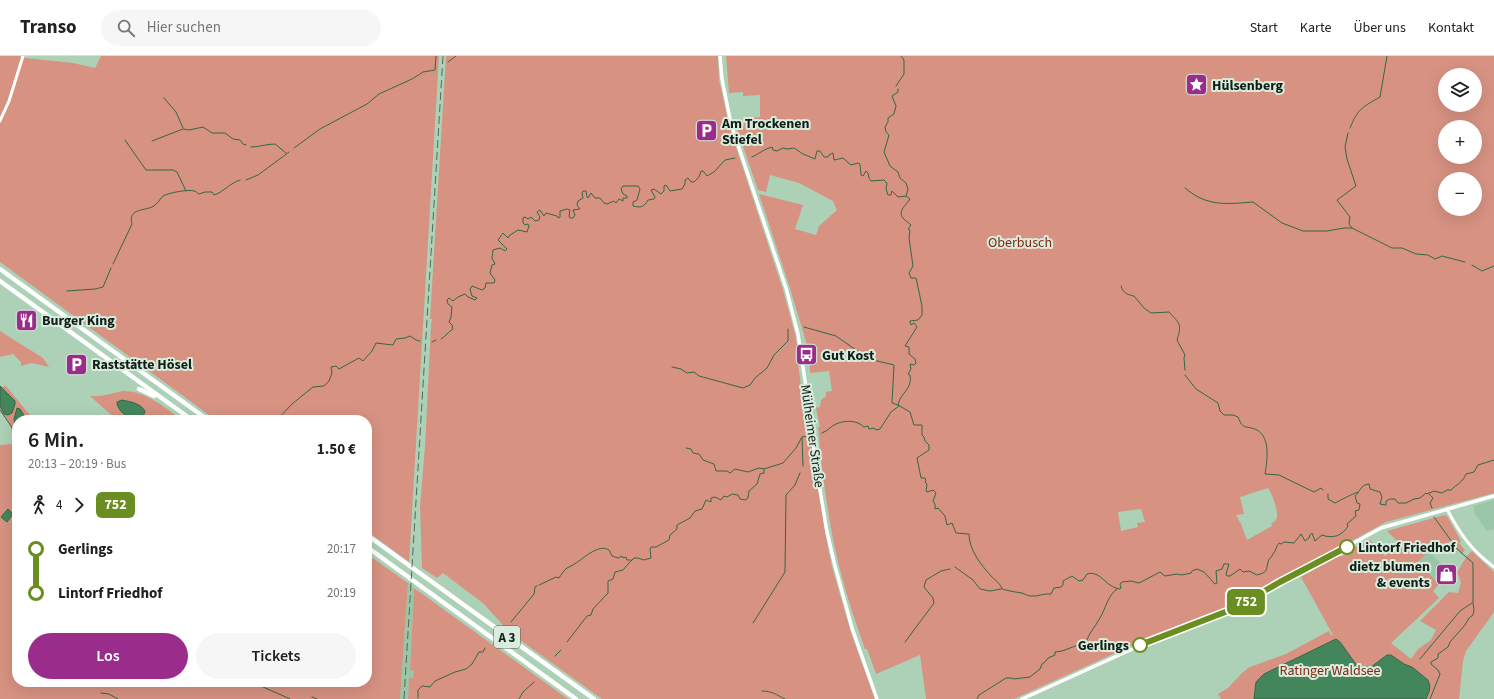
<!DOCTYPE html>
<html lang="de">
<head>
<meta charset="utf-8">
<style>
  :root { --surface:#fff; --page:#f6f6f6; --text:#202124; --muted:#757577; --line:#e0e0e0; --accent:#9a2c8b }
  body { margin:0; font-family:"Source Sans 3",sans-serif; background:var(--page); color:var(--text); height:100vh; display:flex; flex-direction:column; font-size:15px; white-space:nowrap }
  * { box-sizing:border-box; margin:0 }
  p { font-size:13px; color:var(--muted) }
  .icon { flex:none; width:22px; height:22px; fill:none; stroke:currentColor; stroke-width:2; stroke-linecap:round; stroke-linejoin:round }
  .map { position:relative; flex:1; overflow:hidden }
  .details { position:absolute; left:12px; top:359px; width:360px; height:272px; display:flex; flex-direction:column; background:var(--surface); border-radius:16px; box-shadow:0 4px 16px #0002 }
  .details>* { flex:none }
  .badge { padding:0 8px; border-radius:6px; font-size:14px; line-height:26px }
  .controls { position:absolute; left:1438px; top:12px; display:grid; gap:8px }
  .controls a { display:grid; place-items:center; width:44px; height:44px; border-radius:50%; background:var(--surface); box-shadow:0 4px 16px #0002; font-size:20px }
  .map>.badge { position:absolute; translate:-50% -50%; box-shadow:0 0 0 2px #fff }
  .legs { display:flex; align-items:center; gap:6px; height:44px; padding:0 16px; font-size:13px }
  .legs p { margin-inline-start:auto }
  .overview { display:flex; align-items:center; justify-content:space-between; height:68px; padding:0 16px }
  h1 { font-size:22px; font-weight:600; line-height:30px }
  .action { display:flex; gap:8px; margin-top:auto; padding:8px 16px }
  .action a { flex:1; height:46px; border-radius:24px; background:var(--accent); color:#fff; font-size:16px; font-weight:600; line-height:46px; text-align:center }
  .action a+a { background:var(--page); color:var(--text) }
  ul { padding:0 16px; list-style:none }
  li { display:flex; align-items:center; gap:14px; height:44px; font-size:15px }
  li i { display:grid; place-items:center; width:6px; height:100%; margin:0 5px; background:currentColor }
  li i::after { content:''; width:10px; height:10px; margin:-5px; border:3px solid; border-radius:50%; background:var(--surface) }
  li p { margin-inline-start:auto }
  li:first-child i { background:linear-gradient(#0000 50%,currentColor 0) }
  li:last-child i { background:linear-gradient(currentColor 50%,#0000 0) }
  header { display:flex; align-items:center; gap:24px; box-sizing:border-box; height:56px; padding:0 20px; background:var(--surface); border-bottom:1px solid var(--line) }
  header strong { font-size:19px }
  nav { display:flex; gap:22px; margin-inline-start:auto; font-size:14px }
  .search { width:280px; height:36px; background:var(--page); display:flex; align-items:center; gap:10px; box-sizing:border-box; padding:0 14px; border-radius:22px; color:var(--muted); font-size:15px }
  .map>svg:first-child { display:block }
</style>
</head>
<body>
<header>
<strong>Transo</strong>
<div class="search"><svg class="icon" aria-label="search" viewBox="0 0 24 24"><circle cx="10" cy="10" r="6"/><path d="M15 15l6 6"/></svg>Hier suchen</div>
<nav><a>Start</a><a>Karte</a><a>Über uns</a><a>Kontakt</a></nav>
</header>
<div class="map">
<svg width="1494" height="643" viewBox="0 0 1494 643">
  <rect width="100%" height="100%" fill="#acd1b6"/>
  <g fill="#9ac6a7">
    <path d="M1494,444V473L1487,475L1475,458L1473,450Z"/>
    <path d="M1429,495L1451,518L1443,531L1418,506Z"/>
    <path d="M408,527L414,532L410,614H414L413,622H409L408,643H400Z"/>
  </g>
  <g fill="#d79282" fill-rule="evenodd">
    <path d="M0,0H19L26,2L73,7L95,12L101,0H439L409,506L367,475V364H216L0,206Z"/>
    <path d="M446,0H718L719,24L731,76L783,234L795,278L800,303L798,307L802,339L805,345L825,476L832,511L852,580L875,643H602L509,576L484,548L443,517L437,522L422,512L420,450L425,391L431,269L432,263H430Z"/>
    <path d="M726,0H1494V437L1386,466L1234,550L1146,583L1014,643H926L920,599L876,618L867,593H865C851,554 838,513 831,472C825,439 821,405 818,371H820L816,352L820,351L821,344L826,340V336L832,335L829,315L810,317V299L790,232L759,138L803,149L795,173L816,179L819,170L837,154L833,145L799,127L770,119L766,136L758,134L736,70L744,69V63L760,61V39L743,40V36L729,37ZM1445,19H1475V49H1445ZM1445,71H1475V101H1445ZM1445,123H1475V153H1445ZM1268,432C1272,437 1280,458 1276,464C1276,465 1272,467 1271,468L1272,470L1247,484L1241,468L1236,459L1244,458L1240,441ZM1141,453L1145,466L1137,467L1138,471L1121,475L1118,456Z"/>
    <path d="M0,275L43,302L49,311L32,307L21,310V306L13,298L0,301Z"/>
    <path d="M6,330L34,364H17V626H367V498L408,527L400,643H0V389L13,388L14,385L10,368L0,353V331Z"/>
    <path d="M123,335C146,335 164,351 182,364H115L116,363L90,340H101Z"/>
    <path d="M1444,459L1447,460L1461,485L1459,487L1465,494L1462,498L1450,486L1429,495L1418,506L1439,528L1433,535L1439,542L1391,587L1411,603L1418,593L1431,584L1436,574L1420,565L1449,536L1458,537L1461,527L1457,516L1467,500L1472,495L1494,516V556L1466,595L1463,605L1459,643H1221L1218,638L1228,632L1242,617L1250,611L1286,598L1329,575L1331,579H1333L1301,521L1339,500C1343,501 1348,498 1349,494L1370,484L1385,500L1395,490L1394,488L1397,485L1387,475Z"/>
    <path d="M414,532L568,643H408L409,622H413L414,615L410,614Z"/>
  </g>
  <g fill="#44865b" stroke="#346746">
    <path d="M0,330L15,345V348L12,357L8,359L4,358L0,350Z"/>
    <path d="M122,344C131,346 140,347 145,355C141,375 116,356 117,346Z"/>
    <path d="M17,352L20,353L27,364H17V382L14,363Z"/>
    <path d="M8,453L13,458L7,466L1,461Z"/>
    <path d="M1336,583L1340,586L1358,611H1371L1387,599H1391L1404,608L1412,611L1428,624L1430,630L1429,636L1426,643H1254L1256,626L1264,618Z"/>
  </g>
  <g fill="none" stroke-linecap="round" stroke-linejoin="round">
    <g stroke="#346746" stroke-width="1">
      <path d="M448,6L456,0"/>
      <path d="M896,30L904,18V4L901,0"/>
      <path d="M898,33V36L892,40L896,50L894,58L888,62V66L885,71L886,76L889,79L884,96L890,110L898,116L900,122L906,127L908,133L906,140"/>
      <path d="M164,42L176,56L183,72"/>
      <path d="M1350,72C1358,52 1363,51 1380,41L1387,0"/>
      <path d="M1348,77L1345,91L1347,103L1356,130L1337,144L1350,161L1349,168L1352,172"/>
      <path d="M125,84L146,114H173L177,116L186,135"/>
      <path d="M152,85L183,73L189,74L203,71L212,77H225L233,83L240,84L243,88L246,89"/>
      <path d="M251,91C259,91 267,88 275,88L286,97"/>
      <path d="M294,92L320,73L367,48L379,38L412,23L423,16L435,14L436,0"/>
      <path d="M752,101C759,98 764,93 772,91L773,94L777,95L783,92L787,93L794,92L803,98L815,103L817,95H820L824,101H828L829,99L833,97L834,104L843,102L851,109L858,107L860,108L861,119L863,120L866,115L868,117L869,122L871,125L884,124L887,127L886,133L888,139H891L892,135L898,141L906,140L910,143C907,148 897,155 903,162C905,165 908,166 911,169L908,173L910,174L909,182L913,210L909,217L911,222H916L922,250V259L918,264L910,265V266L911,269L914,267L917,271L905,290L909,291V298L915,303L916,307L914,309L910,308L911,313L908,318L910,319C913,333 900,337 898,349L910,356L914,369H922V379L924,381L925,385L929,389V394L917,402L921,422H925L926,425L925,426L927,428L926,435L927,436L933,434L936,437L933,445L935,448V453L938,452L945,460L947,469L952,467L956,477L969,478C969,494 981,509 992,521C996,525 1000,527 1002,533C1009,535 1015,536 1022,537C1025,538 1028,540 1031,540C1038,541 1043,537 1051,538L1054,532L1061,531L1063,529V525L1072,520L1079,525L1083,524L1087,518C1101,514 1105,531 1120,533L1121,532L1120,528L1122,526L1131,525L1139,527L1160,516L1165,520L1177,518L1182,519L1191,517L1192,515L1197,513L1204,516L1215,528L1217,527L1216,515L1222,513L1224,508H1229L1226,518L1227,520H1230L1240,513L1243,516L1249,515L1257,519C1267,516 1266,516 1268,506C1268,503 1272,501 1273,498C1276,495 1276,490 1279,487L1281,488L1284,486L1294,487L1301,478L1305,485L1309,482L1310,479L1312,477L1315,485L1322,479C1333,483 1342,480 1348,470L1347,468L1356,460L1355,455L1359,454L1360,448L1357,447L1355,440C1360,436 1360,429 1369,428L1370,433L1380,436L1382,441L1380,448L1386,449V445L1390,443H1395L1398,447H1406L1414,443L1420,442L1426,437L1427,438L1434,435L1442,437L1447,434H1451C1457,428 1463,426 1466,418L1474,416L1478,409L1494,404"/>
      <path d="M246,124L258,119L289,96"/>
      <path d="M1185,132C1207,151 1226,148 1253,146L1282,167L1303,175H1327L1344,172H1352L1392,192H1402L1416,198L1428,199L1435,203L1442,200L1465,206"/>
      <path d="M113,208L132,168C128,153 142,155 152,151C157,149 159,144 163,140C168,137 188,133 194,135C196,135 197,137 199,138L205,136H212L214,139C222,137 230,127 240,124"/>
      <path d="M1472,209L1482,215L1494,210"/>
      <path d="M1121,230C1123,237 1128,239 1134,240L1144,252L1151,257L1169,256C1180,268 1182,268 1177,284L1185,299L1184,302L1185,314"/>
      <path d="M67,235L95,233L103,231L111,212"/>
      <path d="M804,271L836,280L869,303L894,309L892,347L898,349"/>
      <path d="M441,283C446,280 448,276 453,273L452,269L449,266L451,261L452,251L448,248L447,244L449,242L453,245L458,241L465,238L468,241L475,244L477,242L472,240L470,233L472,230L482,234L485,232L486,227H494L495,224L490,217L492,209L495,208L492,202L493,194L500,192L505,195L507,193L498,184L503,177L508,182L510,179L518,174L527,176L529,170L528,168L525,169L523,167V162L525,161L528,163L531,161L535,165L539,164L540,161L537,156L540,154L544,160L546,157L557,160L558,162L560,161V155L567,153L570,154L569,160L570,162H573L575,159L573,154L580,153L577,149L578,145L583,142L582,137L583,135H586L587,141L588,142L591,137L595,142H600L604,147L607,148L614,145L616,147L619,143L623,145V142H627V140L623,138L621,133L623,130H638L640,133L637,144L633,146V150C641,152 644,151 648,144L654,143L655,141L651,134L654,133L661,138L664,135V130L666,129L670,135L682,133L685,128V124L688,122L691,126H694L699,121L701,115H703L707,120L714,116L725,104L735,102"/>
      <path d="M432,286L436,284"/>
      <path d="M672,311L681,313L687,317L694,316L699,320L743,332L750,329L755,322L767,312L774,299L788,285V273"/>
      <path d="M1185,319L1196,333L1218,347L1220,355L1224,359H1233L1238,361C1243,375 1247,369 1257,374C1271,382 1267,405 1265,418L1279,419L1314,436L1321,432L1323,434"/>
      <path d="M0,354L13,373L15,393L17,395"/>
      <path d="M277,364L292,348L313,331L324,330L329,325L332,317L331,311L336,310L339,313L359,302L363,305L372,295L376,287L393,289L396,283L405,282L410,280L416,284L420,285"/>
      <path d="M822,377C828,375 831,370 836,368C845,364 857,364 864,371L868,370L869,373L874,372L876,374L880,373L891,356L899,350"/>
      <path d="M802,382L803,410"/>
      <path d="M686,392L691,393L693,397L699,398L703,404L714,408L716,415H727L730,417L735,413L748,416L759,412L764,413"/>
      <path d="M1328,438V443L1335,447C1343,443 1350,439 1358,436"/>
      <path d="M1429,438L1433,442L1430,447L1432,452"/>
      <path d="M17,462V461"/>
      <path d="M955,511L973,524L980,533L990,535L1001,533"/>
      <path d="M539,529L556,521L559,522C561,519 564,514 567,512C569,511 571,510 573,509C582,504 598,487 609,494L612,500L618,502L622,500L623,502L626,501L627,504H631"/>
      <path d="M511,566L534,538L535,531L537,530"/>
      <path d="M753,567L785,516L786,439L795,429L800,417"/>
      <path d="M567,586L587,560L591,559L593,553L608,537V525L613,523L615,516L623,514L629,507L634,502H638L644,504L651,502L650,493L651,491H656L669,484L670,479L677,473V469L690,462L695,455L702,453L706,444L711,446V442L715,441L721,444L724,440L727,441L732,438L738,439L740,443L745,444L748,442L749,435L757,428L760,418L764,417V413L783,407L796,392L802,381L806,380"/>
      <path d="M905,586L934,547L933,542L924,531L926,524L941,515L950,513"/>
      <path d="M555,600L561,594"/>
      <path d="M1420,603L1460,555L1472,547"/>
      <path d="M254,626C265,633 278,637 290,643"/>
      <path d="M762,635C773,635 776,639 785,643"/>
      <path d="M101,637L109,638L118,643"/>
      <path d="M312,641L317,643"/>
      <path d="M418,642V634L422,630L430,631L435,625L455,616L466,613L472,608L479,596H483L485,592"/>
      <path d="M519,643L523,636L534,626"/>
      <path d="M977,643L979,639L1006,622H1011L1014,623L1030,621L1040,613L1042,608L1045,606L1048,602L1055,599V596L1062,595L1086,586C1089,577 1095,571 1100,562C1105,554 1108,539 1117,533"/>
      <path d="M1430,643L1440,618L1438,614L1431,608V606L1438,602V598L1448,591L1450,586L1465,569L1469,562L1473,559L1474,554L1473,547V507L1457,493L1434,461"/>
    </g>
    <g stroke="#fff" stroke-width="3">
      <path d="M0,65L9,45L23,0"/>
      <path d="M1447,453C1460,478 1471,494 1494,511"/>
    </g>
    <g stroke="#fff" stroke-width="3.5">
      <path d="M720,0L722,23L731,68L786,232L798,278L807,338L817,416L827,476L835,510L852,572L877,643"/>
      <path d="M1022,643L1159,581L1233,553L1381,472L1494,440"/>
    </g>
    <g stroke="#fff" stroke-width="4.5">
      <path d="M0,213L208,364"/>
      <path d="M0,225L192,364"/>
      <path d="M139,333L154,340"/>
      <path d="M367,479L594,643"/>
      <path d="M367,491L576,643"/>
    </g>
    <path stroke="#536a5a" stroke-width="1" stroke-dasharray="8 4" stroke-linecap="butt" d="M404,643L443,0"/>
  </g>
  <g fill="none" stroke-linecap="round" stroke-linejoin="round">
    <defs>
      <path id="line-1" d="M1140,589L1233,553L1280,526L1347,491"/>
    </defs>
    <use href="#line-1" stroke="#fff" stroke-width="9"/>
    <use href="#line-1" stroke="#6b8e23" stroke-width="6"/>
  </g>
  <defs>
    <symbol id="sight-square" viewBox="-11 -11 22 22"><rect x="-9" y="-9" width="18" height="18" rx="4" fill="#9a2c8b" stroke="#d9ecde"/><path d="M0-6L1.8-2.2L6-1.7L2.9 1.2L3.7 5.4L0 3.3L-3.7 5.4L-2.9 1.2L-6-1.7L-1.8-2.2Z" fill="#fff"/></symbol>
    <symbol id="parking-square" viewBox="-11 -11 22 22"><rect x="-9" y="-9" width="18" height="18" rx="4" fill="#9a2c8b" stroke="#d9ecde"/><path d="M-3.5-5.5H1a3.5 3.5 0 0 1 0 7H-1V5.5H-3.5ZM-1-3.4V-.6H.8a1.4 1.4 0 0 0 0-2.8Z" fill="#fff"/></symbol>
    <symbol id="restaurant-square" viewBox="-11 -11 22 22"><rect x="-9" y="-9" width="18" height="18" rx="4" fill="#9a2c8b" stroke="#d9ecde"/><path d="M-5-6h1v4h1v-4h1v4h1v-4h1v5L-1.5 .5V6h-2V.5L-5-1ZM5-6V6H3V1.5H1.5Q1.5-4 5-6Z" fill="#fff"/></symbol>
    <symbol id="bus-square" viewBox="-11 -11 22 22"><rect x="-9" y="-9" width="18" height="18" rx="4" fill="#9a2c8b" stroke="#d9ecde"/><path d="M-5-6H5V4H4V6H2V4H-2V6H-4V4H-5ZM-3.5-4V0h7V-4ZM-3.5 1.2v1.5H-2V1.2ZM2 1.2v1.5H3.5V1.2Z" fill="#fff"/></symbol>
    <symbol id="shop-square" viewBox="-11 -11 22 22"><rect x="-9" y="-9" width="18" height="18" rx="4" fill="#9a2c8b" stroke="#d9ecde"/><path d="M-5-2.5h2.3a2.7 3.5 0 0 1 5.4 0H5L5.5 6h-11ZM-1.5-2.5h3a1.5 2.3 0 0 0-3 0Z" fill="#fff"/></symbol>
  </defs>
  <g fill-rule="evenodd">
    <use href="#sight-square" x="1184" y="16" width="25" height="25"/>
    <use href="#parking-square" x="694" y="62" width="25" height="25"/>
    <use href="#restaurant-square" x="14" y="252" width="25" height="25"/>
    <use href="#bus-square" x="794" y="286" width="25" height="25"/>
    <use href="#parking-square" x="64" y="296" width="25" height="25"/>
    <use href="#shop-square" x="1434" y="506" width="25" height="25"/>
  </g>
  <g fill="#fff" stroke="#6b8e23" stroke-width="2">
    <circle cx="1347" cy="491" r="7"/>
    <circle cx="1140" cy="589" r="7"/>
  </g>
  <g text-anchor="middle" stroke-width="4" stroke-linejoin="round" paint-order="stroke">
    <rect fill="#d9ecde" stroke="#4c5c51" stroke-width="1" x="494" y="570" width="26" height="22" rx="3"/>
    <g font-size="13" font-weight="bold" fill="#101e15">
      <text x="507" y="586">A 3</text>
    </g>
    <g font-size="14" font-weight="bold" fill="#101e15" stroke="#d9ecde" text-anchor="start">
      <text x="1212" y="34">Hülsenberg</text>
      <text x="722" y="72">Am Trockenen<tspan x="722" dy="16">Stiefel</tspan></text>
      <text x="42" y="269">Burger King</text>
      <text x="822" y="304">Gut Kost</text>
      <text x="92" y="313">Raststätte Hösel</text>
      <text x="1430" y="515" text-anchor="end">dietz blumen<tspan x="1430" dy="16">&amp; events</tspan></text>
    </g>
    <g font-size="14" fill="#802814" stroke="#d9ecde">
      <text x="1020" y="191">Oberbusch</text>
      <text x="1330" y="619">Ratinger Waldsee</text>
    </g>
    <g font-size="14" fill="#101e15" stroke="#d9ecde">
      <text transform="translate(813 380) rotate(82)" y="5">Mülheimer Straße</text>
    </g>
    <g font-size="14" font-weight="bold" fill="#101e15" stroke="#d9ecde" text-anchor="start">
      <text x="1358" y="496">Lintorf Friedhof</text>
      <text x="1129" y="594" text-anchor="end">Gerlings</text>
    </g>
  </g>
</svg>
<div class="controls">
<a><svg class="icon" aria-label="layers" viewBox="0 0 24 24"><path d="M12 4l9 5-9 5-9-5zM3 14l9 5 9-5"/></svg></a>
<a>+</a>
<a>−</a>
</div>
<b class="badge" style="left:1246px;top:546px;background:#6b8e23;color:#fff">752</b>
<section class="details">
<div class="overview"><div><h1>6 Min.</h1><p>20:13 – 20:19 · Bus</p></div><b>1.50 €</b></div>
<div class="legs"><svg class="icon" aria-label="walk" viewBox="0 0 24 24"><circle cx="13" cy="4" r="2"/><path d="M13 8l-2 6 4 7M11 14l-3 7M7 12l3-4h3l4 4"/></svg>4<svg class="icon" aria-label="forward" viewBox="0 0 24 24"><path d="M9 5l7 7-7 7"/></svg><b class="badge" style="background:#6b8e23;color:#fff">752</b></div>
<ul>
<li><i style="color:#6b8e23"></i><b>Gerlings</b><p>20:17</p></li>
<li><i style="color:#6b8e23"></i><b>Lintorf Friedhof</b><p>20:19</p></li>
</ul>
<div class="action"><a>Los</a><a>Tickets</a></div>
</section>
</div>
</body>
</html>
